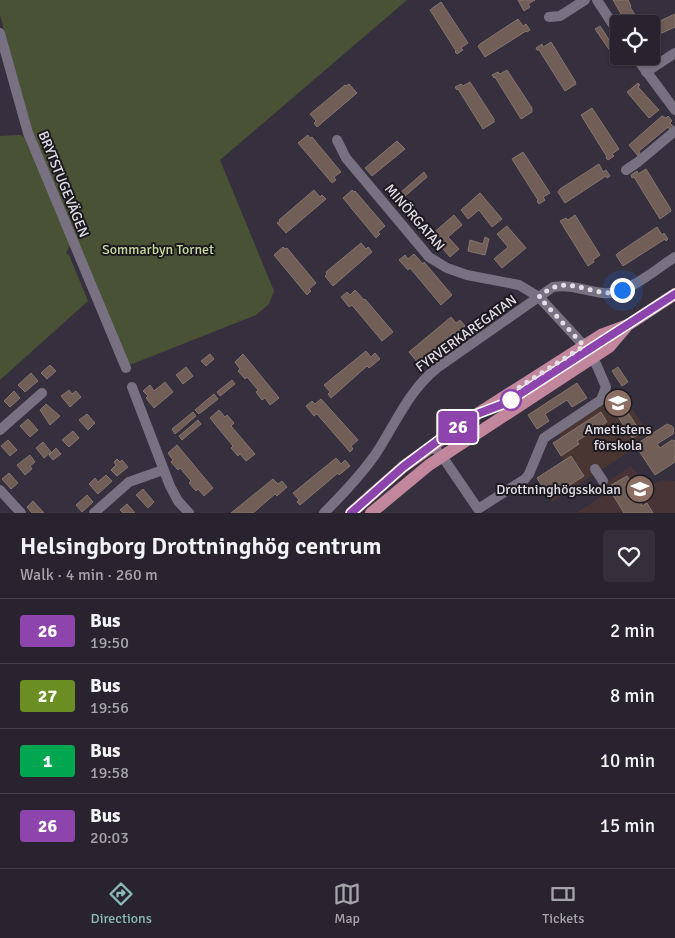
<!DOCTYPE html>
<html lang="en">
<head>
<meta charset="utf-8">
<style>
  :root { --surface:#28232e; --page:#342f3a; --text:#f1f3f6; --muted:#a5a4aa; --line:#44404a; --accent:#8bbbb9 }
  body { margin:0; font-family:Signika,sans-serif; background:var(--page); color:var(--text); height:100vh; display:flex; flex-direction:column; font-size:19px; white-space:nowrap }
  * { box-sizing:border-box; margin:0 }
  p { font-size:16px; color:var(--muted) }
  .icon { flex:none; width:28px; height:28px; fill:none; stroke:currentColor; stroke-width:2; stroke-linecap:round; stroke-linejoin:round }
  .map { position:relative; height:513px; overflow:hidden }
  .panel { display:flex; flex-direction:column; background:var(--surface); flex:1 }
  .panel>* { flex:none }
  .badge { padding:0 10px; border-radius:4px; font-size:18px; line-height:32px }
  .buttons { position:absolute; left:610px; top:15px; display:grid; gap:10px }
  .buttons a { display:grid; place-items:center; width:50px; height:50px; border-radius:5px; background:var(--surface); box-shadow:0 1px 4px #0004,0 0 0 1px var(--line); font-size:25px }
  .you { position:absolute; width:25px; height:25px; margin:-12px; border:4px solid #fff; border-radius:50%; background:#1a73e8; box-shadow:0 0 0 8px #1a73e833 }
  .map>.badge { position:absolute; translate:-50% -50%; box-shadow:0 0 0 2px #fff }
  .round { display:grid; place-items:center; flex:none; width:52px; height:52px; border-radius:5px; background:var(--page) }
  .head { display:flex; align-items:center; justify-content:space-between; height:85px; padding:0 20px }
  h1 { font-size:24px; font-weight:600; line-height:38px }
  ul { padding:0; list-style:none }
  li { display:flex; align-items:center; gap:15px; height:65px; padding:0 20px; border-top:1px solid var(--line) }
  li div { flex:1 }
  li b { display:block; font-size:19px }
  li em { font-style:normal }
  li .badge { min-width:55px; font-weight:700; text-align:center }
  .dock { display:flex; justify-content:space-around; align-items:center; height:70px; border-top:1px solid var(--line); background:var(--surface); font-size:14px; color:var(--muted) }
  .dock a { display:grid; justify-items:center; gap:2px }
  .dock .on { color:var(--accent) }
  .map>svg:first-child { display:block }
</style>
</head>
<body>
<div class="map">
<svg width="675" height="513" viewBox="0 0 675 513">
  <rect width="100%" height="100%" fill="#352f3e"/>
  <path fill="#493531" d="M620,390L648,433L630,445L632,450L552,502L537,478L564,461L553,443L562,438L558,431Z"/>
  <path fill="#483437" d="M631,466L643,480L647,483L652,484L662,480L675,481V513H576L607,493L604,484Z"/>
  <g fill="#4a5235">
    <path d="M0,0H407L220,160L274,291L269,304L256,315L127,366L33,134L0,15Z"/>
    <path d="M20,135L24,137L70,245L66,253L69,255L88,301L0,380V136Z"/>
  </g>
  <g fill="#705e57" stroke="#87746e">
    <path d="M518,0H535L528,4L530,7L524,11Z"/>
    <path d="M613,0H628L631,6L630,7L639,21L637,24H627Z"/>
    <path d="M441,2L468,43L461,48L463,50L457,54L455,52L456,51L430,10Z"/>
    <path d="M675,14V27L653,37L651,33V25Z"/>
    <path d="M518,19L523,26L526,24L530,30L527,32L526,31L485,57L478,46L480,44Z"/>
    <path d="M600,26L621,58L617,61L595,29Z"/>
    <path d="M551,42L575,81L576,84L565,91L539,50H537L536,48L542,44L543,47Z"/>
    <path d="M507,70L532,108V112L521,119L495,77L494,78L492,75L498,72L500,74Z"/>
    <path d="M470,82L494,119V122L483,129L458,89L457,90L455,87L461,84L463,86Z"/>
    <path d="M638,83L640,85L638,87L659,110L649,118L627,92Z"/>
    <path d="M349,84L357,93L317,127L314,123L316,121L310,114L345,85L346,86Z"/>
    <path d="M592,108L619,149L612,154L614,156L608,160L606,158L607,157L581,115Z"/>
    <path d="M662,116L666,118L668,116L672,121L670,123L674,127L670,130L668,127L639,151L640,153L638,156L629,145Z"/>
    <path d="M308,135L310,138L312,137L341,172L334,177L336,180L332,183L298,143Z"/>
    <path d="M397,141L405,149L372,176L365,168Z"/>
    <path d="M523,152L550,193L543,197L545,200L539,204L537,201L538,200L512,159Z"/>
    <path d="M599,164L603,172L606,170L610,176L607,178L606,176L565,203L558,192L560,189Z"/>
    <path d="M646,169L670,208L671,211L660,219L634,177L632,178L631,175L637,171L638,174Z"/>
    <path d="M424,172L427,177L396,204L392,200Z"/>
    <path d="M314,190L320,197L322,195L326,199L286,233L277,223L280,221L279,220Z"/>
    <path d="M352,190L354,192L355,191L385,226L378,232L380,234L376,238L343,198Z"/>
    <path d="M480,193L502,219L492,227L479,210L468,219L461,210Z"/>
    <path d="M454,215L462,225L448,237L459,249L450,257L431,235Z"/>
    <path d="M575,215L600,255L593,260L594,262L588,266L560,221L566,218L568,220Z"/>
    <path d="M507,226L526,248L502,268L494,259L508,247L497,234Z"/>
    <path d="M657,227L662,235L664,233L668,239L666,241L665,239L623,266L616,255L618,253Z"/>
    <path d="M485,237L489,239L485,255L468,251L470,240L483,244Z"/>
    <path d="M361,243L366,249L368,247L372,252L333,286L325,276L327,274L326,272Z"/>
    <path d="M283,247L285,249L287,248L316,283L309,289L311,291L307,295L274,255Z"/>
    <path d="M414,254L423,264L424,262L452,295L441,305L410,268L408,270L399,260L405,255L408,259Z"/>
    <path d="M355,290L364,300L365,299L393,332L382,341L352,305L349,307L341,297L347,292L350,295Z"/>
    <path d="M451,317L456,323L460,320L465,326L455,335L453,333L418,363L409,352Z"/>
    <path d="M366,351L371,357L375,353L380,359L369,368L367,366L331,398L328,394L330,392L324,385Z"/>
    <path d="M210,354L214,359L206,366L201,361Z"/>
    <path d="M243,354L279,398L270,405L265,398L262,400L256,392L258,390L247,377L245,379L238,371L240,369L235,362Z"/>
    <path d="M50,365L56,371L47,379L41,373Z"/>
    <path d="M186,367L193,376L183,384L176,375Z"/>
    <path d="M618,367L628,382L622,386L612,371Z"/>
    <path d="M31,373L38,381L25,392L18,385Z"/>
    <path d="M232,380L235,384L220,396L217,392Z"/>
    <path d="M165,382L173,392L154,408L146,398L148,396L143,391L150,385L154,391Z"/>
    <path d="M577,383L587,398L572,407L567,400L545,414L549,421L537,429L528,415Z"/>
    <path d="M69,390L72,394L76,391L81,397L70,407L61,396Z"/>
    <path d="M14,391L20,398L10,407L4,401Z"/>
    <path d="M214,394L218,399L199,414L195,410Z"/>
    <path d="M321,399L358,440L351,446L353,449L350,452L317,414L314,416L306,406L312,401L315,404Z"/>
    <path d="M620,400L641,433L632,438L611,406Z"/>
    <path d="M46,404L60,416L50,425L40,410Z"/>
    <path d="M219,410L225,417L227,415L234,423L231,426L255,454L246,461L240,454L238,456L231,448L233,446L210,418Z"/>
    <path d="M193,412L196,416L175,434L172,429Z"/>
    <path d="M601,412L607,422L577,441L579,444L561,456L553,443Z"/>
    <path d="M87,414L95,423L88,430L79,420Z"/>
    <path d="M28,419L38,430L30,437L20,426Z"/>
    <path d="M198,420L201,424L182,440L179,436Z"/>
    <path d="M667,424L672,426L674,429L673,434L657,444L660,448L672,440L675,441V462L655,475L635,445Z"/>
    <path d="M73,431L79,438L69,447L62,440Z"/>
    <path d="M8,440L17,450L10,456L1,446Z"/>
    <path d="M43,442L51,452L44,458L36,448Z"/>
    <path d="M177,445L213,488L204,496L198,489L196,491L189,483L191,481L180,468L178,470L171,462L173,460L168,453Z"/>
    <path d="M56,448L61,454L53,460L49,455Z"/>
    <path d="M30,455L35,462L30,466L32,469L25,475L17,465Z"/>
    <path d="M571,456L584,476L550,498L537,478Z"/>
    <path d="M336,458L341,464L345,460L350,466L339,475L338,473L300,505L297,502L299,500L293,493Z"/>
    <path d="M117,459L120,462L122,460L128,467L117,476L111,470L116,465L114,462Z"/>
    <path d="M9,473L18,483L11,489L2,479Z"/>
    <path d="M106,475L112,481L98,494L89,484L95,478L98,482Z"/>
    <path d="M627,476L634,487L632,489L636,496L640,494L643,499L640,501L642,506L647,503L653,513H624L608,487Z"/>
    <path d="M273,479L278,484L282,481L287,487L277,496L275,494L253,513H231Z"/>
    <path d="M143,489L154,502L148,508L136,495Z"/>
    <path d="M87,495L93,502L82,512L76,505Z"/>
    <path d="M33,501L44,513H32L27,507Z"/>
    <path d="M127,504L135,513H123L120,510Z"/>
  </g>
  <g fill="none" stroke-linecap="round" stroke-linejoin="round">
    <g stroke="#777181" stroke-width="10">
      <path d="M597,0L619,34"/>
      <path d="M549,17L560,16L585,0"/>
      <path d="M0,33L28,133L126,368"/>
      <path d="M635,56L675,110"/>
      <path d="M646,72L675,53"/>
      <path d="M337,140L346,158L429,257L447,268L467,275L519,285L539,297L588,350L597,366L606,387L601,400L544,438L529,474L525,479L478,509L442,456L432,445"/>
      <path d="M626,170L638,162L675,131"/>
      <path d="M132,387L170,486L178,501L189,513"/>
      <path d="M0,430L42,393"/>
      <path d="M595,469L603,481"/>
      <path d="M0,490L21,513"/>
      <path d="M94,513L129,482L163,470"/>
      <path d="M324,513C342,495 360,476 375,455C395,425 408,391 437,368L553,287C574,284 583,291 603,293C626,296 656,269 675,257"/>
    </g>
    <g stroke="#c3879d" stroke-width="12">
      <path d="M351,513L403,467L477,414L601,335L628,325L675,294"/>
      <path d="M371,513L429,465L609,347L626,327"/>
    </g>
  </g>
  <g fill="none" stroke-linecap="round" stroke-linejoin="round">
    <defs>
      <path id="line" d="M351,513L403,467L439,440L477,414L506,403L675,294"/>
    </defs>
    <use href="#line" stroke="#fff" stroke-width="11"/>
    <use href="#line" stroke="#8e44ad" stroke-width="8"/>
    <path stroke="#e3dfe9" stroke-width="5" stroke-dasharray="0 9" d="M511,400L510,393L584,346L539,297C543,294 547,290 552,288C575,278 599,300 622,290"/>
  </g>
  <defs>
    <symbol id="school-disc" viewBox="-11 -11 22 22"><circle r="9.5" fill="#8d6e63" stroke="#1c191f"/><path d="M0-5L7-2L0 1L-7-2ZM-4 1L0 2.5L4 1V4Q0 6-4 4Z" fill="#fff"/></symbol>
  </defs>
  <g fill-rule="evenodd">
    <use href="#school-disc" x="602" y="387" width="32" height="32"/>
    <use href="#school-disc" x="624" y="473" width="32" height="32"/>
  </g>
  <circle fill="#fff" stroke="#8e44ad" stroke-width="2.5" cx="511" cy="400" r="10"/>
  <g text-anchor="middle" stroke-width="4" stroke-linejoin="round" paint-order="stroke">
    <g font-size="14" fill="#e3dfe9" stroke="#1c191f">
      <text transform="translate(64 184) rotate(68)" y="5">BRYTSTUGEVÄGEN</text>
      <text transform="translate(415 217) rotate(49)" y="5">MINÖRGATAN</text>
      <text transform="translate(466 333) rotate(-36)" y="5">FYRVERKAREGATAN</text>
    </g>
    <g font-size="14" fill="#c7d99d" stroke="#1c191f">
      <text x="158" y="254">Sommarbyn Tornet</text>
    </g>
    <g font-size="14" fill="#e3dfe9" stroke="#1c191f">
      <text x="618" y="434">Ametistens<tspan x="618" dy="16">förskola</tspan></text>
      <text x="621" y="494" text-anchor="end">Drottninghögsskolan</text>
    </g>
  </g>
</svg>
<div class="buttons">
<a><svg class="icon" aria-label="locate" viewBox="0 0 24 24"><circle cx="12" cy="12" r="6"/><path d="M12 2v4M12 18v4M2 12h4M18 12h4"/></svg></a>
</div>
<div class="you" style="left:622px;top:290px"></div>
<b class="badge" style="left:458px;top:427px;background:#8e44ad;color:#fff">26</b>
</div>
<section class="panel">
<div class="head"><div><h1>Helsingborg Drottninghög centrum</h1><p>Walk · 4 min · 260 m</p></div><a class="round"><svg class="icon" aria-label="heart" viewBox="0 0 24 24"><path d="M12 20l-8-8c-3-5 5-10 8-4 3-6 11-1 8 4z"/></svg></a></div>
<ul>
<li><span class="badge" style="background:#8e44ad;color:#fff">26</span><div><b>Bus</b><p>19:50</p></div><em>2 min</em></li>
<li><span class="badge" style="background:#6b8e23;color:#fff">27</span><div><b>Bus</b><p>19:56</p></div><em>8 min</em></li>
<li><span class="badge" style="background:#00a650;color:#fff">1</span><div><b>Bus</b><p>19:58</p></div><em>10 min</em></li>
<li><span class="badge" style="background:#8e44ad;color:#fff">26</span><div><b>Bus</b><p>20:03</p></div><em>15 min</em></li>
</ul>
</section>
<nav class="dock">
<a class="on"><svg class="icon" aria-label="directions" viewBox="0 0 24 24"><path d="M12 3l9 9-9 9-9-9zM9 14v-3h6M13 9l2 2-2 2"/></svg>Directions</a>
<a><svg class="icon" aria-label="map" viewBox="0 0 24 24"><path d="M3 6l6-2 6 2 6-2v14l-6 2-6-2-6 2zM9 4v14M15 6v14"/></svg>Map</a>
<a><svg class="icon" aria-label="tickets" viewBox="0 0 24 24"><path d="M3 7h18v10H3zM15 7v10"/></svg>Tickets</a>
</nav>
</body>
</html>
